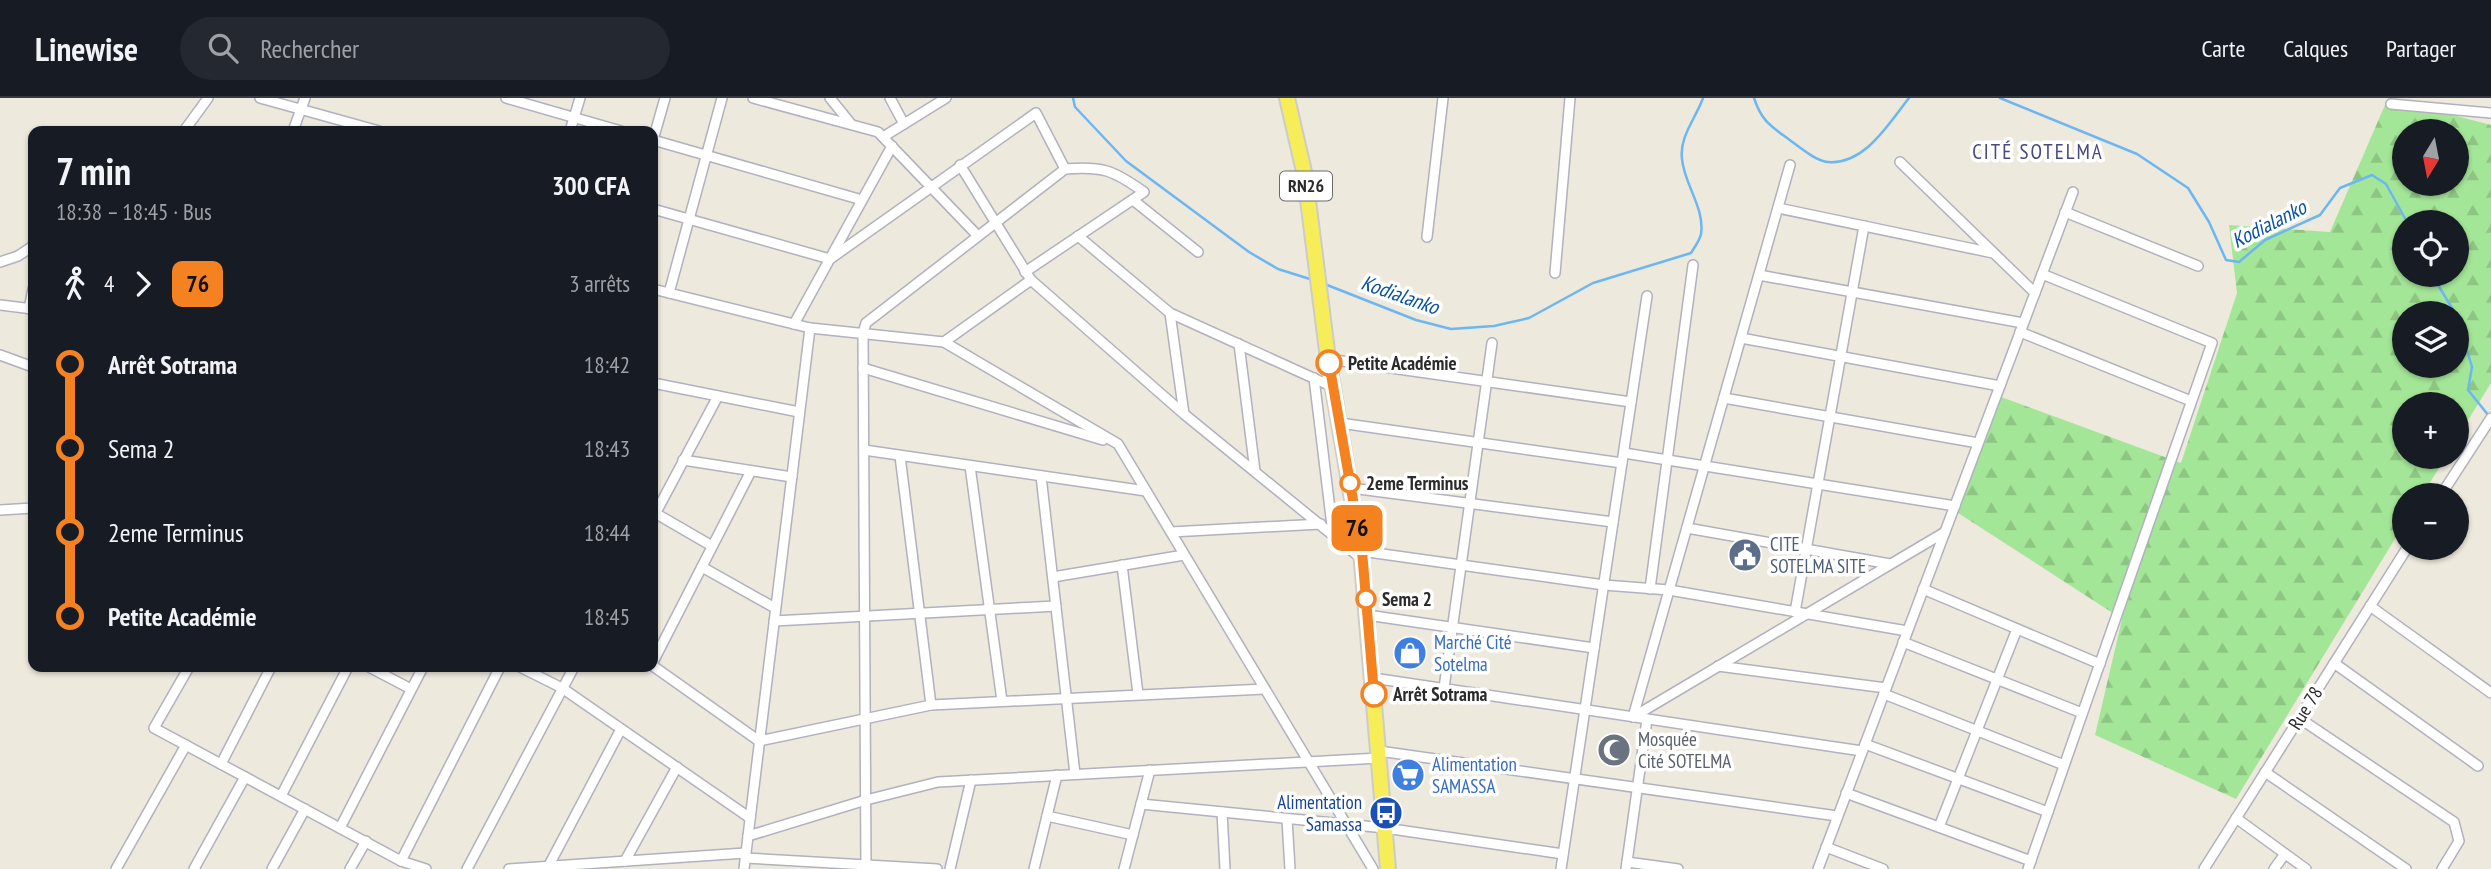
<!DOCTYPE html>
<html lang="fr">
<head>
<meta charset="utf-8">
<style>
  :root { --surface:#171b24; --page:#242831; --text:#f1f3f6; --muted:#9ea1a6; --line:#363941 }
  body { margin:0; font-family:"PT Sans Narrow",sans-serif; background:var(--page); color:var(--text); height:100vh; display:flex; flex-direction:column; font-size:26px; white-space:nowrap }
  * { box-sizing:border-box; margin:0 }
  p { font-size:23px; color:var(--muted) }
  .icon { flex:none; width:38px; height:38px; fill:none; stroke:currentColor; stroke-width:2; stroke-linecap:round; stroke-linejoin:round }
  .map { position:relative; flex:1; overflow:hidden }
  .drawer { position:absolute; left:28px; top:28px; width:630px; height:546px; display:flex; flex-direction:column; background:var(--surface); border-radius:14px; box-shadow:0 2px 5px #0004 }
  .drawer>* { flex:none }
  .badge { padding:0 14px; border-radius:10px; font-size:24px; line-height:46px }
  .needle { width:46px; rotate:190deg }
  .controls { position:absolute; left:2392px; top:21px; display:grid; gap:14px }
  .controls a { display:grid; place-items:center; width:77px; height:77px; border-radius:50%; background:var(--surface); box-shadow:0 2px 5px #0004; font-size:35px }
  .map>.badge { position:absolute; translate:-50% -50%; box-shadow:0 0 0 4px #fff }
  .legs { display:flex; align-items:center; gap:10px; height:77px; padding:0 28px; font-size:23px }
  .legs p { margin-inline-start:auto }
  .overview { display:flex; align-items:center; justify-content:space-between; height:119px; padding:0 28px }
  h1 { font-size:38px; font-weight:700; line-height:52px }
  ul { padding:0 28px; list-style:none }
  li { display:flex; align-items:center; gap:24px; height:84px; font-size:26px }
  li i { display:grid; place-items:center; width:10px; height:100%; margin:0 9px; background:currentColor }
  li i::after { content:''; width:18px; height:18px; margin:-9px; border:5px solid; border-radius:50%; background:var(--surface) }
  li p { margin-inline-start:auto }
  li:first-child i { background:linear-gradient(#0000 50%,currentColor 0) }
  li:last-child i { background:linear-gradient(currentColor 50%,#0000 0) }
  header { display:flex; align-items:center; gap:42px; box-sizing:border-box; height:98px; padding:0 35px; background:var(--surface); border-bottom:2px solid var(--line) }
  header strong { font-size:33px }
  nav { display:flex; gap:38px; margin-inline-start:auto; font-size:24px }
  .search { width:490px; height:63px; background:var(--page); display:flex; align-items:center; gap:18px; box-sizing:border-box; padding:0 24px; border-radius:38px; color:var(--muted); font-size:26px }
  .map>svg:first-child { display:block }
</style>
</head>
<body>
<header>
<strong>Linewise</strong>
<div class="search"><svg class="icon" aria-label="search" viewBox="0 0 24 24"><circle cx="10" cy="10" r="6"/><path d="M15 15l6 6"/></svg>Rechercher</div>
<nav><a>Carte</a><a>Calques</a><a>Partager</a></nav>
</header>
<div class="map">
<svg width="2491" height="771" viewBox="0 0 2491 771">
  <defs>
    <pattern id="forest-firs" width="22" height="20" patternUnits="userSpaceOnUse" patternTransform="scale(1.75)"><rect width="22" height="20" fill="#a4e697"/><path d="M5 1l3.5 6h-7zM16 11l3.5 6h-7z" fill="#8dc582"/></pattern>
  </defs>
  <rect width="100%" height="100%" fill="#ede9dd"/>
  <path fill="url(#forest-firs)" fill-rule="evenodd" d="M2388,0L2491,27V285L2457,340V306H2404V359H2446L2422,397H2404V426L2236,701L2095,637L2122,521L1955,413L2001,299L2181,365L2237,195L2229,127L2330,134ZM2404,33H2457V86H2404ZM2404,124H2457V177H2404ZM2404,215H2457V268H2404Z"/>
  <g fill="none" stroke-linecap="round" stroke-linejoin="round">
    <g stroke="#6cb7f3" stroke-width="2.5">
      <path d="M1073,0L1075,9L1126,63L1249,154L1278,171L1313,182"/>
      <path d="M1754,0C1762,24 1771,28 1791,43C1801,50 1816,63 1828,64C1865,67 1889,25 1909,0"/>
      <path d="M2000,0L2137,56L2188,90L2209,124L2226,162L2239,164L2265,142L2320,117L2340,90L2372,77L2386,86L2407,124"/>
      <path d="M2432,177L2455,215"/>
      <path d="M1322,185L1416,222L1451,231L1494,228L1529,220L1593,185L1691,155C1694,150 1700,142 1701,136C1705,110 1684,86 1682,61C1679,39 1696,20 1703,0"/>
      <path d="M2457,219L2472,269L2468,292L2489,318"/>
    </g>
    <defs>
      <g id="minor">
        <path d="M260,0L379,33"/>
        <path d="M506,0L621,33"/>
        <path d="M753,0L878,34L978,138"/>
        <path d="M830,0L851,26"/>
        <path d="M890,0L904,26"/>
        <path d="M2391,6L2491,15"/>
        <path d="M184,33L208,0"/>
        <path d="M293,33L305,0"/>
        <path d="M570,33L580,0"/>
        <path d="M883,39L946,0"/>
        <path d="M653,42L862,102"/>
        <path d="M653,42L665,0"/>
        <path d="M1900,64L2035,195"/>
        <path d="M960,67L1031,182L1184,316L1362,461"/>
        <path d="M1133,102L1198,154"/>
        <path d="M1778,110L1993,155"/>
        <path d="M653,111L830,161L1036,15L1065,71C1103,68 1113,72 1144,94L1025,174"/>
        <path d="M2065,114L2198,168"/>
        <path d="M1078,138L1170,215L1333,289"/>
        <path d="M1427,139L1443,0"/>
        <path d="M0,164L18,158L33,148"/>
        <path d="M1555,175L1570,0"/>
        <path d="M1759,177L2023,225"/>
        <path d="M653,191L810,230L944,244L1118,346L1373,771"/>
        <path d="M669,195L722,0"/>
        <path d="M0,207L33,211"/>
        <path d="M29,211L33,191"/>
        <path d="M1170,215L1184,316"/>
        <path d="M794,226L892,48"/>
        <path d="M2020,234L2191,303"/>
        <path d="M1741,240L2000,288"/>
        <path d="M944,244L1031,182"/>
        <path d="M1239,246L1255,373"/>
        <path d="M0,257L33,269"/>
        <path d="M1328,261L1631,304"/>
        <path d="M863,270L1103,342"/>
        <path d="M1314,280L1333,436"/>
        <path d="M653,285L799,314"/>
        <path d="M1724,300L1978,345"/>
        <path d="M1340,325L1622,365"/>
        <path d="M864,352L1146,393"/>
        <path d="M1624,355L1955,408"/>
        <path d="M900,358L931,607"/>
        <path d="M683,362L792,379"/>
        <path d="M970,368L1002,603"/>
        <path d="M1041,378L1075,676"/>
        <path d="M1351,390L1613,424"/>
        <path d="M2441,397L2491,320"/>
        <path d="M0,412L33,410"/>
        <path d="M655,415L712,448"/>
        <path d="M653,420L718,298"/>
        <path d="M1687,430L1890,466"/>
        <path d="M1171,434L1321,426"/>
        <path d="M1361,453L1604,487L1669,492L1907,533"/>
        <path d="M1122,467L1138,596"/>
        <path d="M702,469L775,510"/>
        <path d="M1053,479L1184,457"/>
        <path d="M1650,491L1693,167"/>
        <path d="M1923,491L2100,566"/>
        <path d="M2370,508L2491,595"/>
        <path d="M1795,514L1864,128"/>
        <path d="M1367,517L1594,550"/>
        <path d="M774,523L1056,508"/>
        <path d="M1903,544L2082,615"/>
        <path d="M653,564L751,373"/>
        <path d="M2334,565L2478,668"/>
        <path d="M653,568L759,643L931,607L1265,591"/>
        <path d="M1718,568L1886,590"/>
        <path d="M189,569L154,630L401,763L426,771"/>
        <path d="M369,569L411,591"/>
        <path d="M520,569L562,590L750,720"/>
        <path d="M1373,580L1862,653"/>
        <path d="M1444,590L1492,245"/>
        <path d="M1884,596L2064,667"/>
        <path d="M1633,619L1790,67"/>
        <path d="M1633,619L1945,434"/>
        <path d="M2299,620L2454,724L2459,743L2442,771"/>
        <path d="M1865,646L2048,714"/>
        <path d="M1379,653L1837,718"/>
        <path d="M221,666L271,569"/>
        <path d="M2265,674L2406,771"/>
        <path d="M1846,695L2031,763"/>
        <path d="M281,698L348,569"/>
        <path d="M1141,706L1385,730L1563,756"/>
        <path d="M1222,714L1225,771"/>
        <path d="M1047,718L1133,737"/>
        <path d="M2236,720L2306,771"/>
        <path d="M1287,721L1290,771"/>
        <path d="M1939,729L2017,531"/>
        <path d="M340,730L423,569"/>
        <path d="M748,738L866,702L938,684L1379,660"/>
        <path d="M1826,749L1883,771"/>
        <path d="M745,760L937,771"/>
        <path d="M401,763L500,569"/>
        <path d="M625,763L677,669"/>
        <path d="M1627,764L1678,771"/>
        <path d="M548,769L621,631"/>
        <path d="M116,771L186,647"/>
        <path d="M194,771L245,679"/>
        <path d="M272,771L305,711"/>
        <path d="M350,771L366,743"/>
        <path d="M467,771L574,569"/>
        <path d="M509,771L745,755"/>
        <path d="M744,771L810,230"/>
        <path d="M866,771L863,235L866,225L1065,71"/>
        <path d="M950,771L971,682"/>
        <path d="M1034,771L1057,677"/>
        <path d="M1124,771L1150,672"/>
        <path d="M1561,771L1647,198"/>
        <path d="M1626,771L1647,621"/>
        <path d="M1818,771L2073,94"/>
        <path d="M2028,771L2212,245L2042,176"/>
        <path d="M2204,771L2407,450"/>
        <path d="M2274,771L2285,756"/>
      </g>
      <path id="primary" d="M1287,0L1305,78L1328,261L1361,453L1388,771"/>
    </defs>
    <use href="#minor" stroke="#b1b1bf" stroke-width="12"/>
    <use href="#primary" stroke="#ccc" stroke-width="18"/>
    <use href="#minor" stroke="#fff" stroke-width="9"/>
    <use href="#primary" stroke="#f6ed59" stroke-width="14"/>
  </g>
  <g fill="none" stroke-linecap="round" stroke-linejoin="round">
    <defs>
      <path id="line-1" d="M1329,265L1362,453L1374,596"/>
    </defs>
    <use href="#line-1" stroke="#fff" stroke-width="16"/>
    <use href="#line-1" stroke="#f58220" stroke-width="10"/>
  </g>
  <defs>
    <symbol id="civic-disc" viewBox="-11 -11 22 22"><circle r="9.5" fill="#5c6f8a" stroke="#fff"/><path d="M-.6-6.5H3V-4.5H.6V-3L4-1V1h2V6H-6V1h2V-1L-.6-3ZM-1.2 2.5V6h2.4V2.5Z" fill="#fff"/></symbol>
    <symbol id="shop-disc" viewBox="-11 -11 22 22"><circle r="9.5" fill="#3f7fe0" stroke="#fff"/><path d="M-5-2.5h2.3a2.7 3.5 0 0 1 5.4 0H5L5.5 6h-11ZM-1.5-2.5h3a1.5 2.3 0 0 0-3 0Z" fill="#fff"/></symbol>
    <symbol id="mosque-disc" viewBox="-11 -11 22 22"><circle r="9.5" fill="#6b7280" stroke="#fff"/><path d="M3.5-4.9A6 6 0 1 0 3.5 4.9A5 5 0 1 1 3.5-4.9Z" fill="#fff"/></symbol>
    <symbol id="supermarket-disc" viewBox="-11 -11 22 22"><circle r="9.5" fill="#3f7fe0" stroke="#fff"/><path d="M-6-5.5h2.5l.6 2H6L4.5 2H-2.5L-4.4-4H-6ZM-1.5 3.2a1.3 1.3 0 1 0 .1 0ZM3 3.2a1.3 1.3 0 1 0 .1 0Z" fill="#fff"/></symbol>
    <symbol id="bus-disc" viewBox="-11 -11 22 22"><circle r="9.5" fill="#1a4fb4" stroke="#fff"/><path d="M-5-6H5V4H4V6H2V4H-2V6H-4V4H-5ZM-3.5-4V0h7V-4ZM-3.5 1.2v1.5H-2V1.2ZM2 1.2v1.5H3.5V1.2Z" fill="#fff"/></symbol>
  </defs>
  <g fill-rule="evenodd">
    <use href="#civic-disc" x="1726" y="438" width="38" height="38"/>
    <use href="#shop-disc" x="1391" y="536" width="38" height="38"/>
    <use href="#mosque-disc" x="1595" y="633" width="38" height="38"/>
    <use href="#supermarket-disc" x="1389" y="658" width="38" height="38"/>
    <use href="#bus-disc" x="1367" y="696" width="38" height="38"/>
  </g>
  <g fill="#fff" stroke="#f58220" stroke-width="3.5">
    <circle cx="1329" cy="265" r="12"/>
    <circle cx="1350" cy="385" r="9"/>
    <circle cx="1366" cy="501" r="9"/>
    <circle cx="1374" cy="596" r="12"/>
  </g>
  <g text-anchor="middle" stroke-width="7" stroke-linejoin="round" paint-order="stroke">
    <rect fill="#fff" stroke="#6b6b6b" stroke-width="2" x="1280" y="73.5" width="52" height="29" rx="5"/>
    <g font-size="18" font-weight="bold" fill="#2b2b2b">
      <text x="1306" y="94">RN26</text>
    </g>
    <g font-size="19" font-weight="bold" fill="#2b2b2b" stroke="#fff" text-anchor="start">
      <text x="1348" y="272">Petite Académie</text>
      <text x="1366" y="392">2eme Terminus</text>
      <text x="1382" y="508">Sema 2</text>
      <text x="1393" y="603">Arrêt Sotrama</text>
    </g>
    <g font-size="19" fill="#4e5e75" stroke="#fff" text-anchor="start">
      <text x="1770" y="453">CITE<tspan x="1770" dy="22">SOTELMA SITE</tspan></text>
    </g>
    <g font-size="19" fill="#366cbe" stroke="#fff" text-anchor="start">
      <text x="1434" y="551">Marché Cité<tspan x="1434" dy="22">Sotelma</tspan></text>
      <text x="1432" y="673">Alimentation<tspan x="1432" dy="22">SAMASSA</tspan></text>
    </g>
    <g font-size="19" fill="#2b2b2b" stroke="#fff">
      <text transform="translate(2305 610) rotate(-58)" y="7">Rue 78</text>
    </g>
    <g font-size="19" fill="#5b616d" stroke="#fff" text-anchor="start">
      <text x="1638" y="648">Mosquée<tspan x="1638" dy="22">Cité SOTELMA</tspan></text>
    </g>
    <g font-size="19" fill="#164399" stroke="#fff" text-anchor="end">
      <text x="1362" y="711">Alimentation<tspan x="1362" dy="22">Samassa</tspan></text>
    </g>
    <g font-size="21" letter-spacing="2" fill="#49497e" stroke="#fff">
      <text x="2038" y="61">CITÉ SOTELMA</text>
    </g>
    <g font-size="21" font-style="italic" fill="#0852a2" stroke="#fff">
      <text transform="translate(2269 126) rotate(-27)" y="7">Kodialanko</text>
      <text transform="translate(1400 197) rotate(19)" y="7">Kodialanko</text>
    </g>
  </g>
</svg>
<div class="controls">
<a><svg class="needle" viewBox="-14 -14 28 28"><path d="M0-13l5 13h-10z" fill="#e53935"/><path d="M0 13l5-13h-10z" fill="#9ea1a6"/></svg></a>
<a><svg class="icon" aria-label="locate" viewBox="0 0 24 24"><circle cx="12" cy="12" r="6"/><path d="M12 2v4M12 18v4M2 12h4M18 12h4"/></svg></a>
<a><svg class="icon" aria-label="layers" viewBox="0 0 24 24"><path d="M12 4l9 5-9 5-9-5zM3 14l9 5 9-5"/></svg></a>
<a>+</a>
<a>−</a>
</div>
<b class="badge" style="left:1357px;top:430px;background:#f58220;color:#111">76</b>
<section class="drawer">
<div class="overview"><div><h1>7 min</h1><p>18:38 – 18:45 · Bus</p></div><b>300 CFA</b></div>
<div class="legs"><svg class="icon" aria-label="walk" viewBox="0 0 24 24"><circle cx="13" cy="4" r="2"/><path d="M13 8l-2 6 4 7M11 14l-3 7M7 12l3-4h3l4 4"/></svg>4<svg class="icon" aria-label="forward" viewBox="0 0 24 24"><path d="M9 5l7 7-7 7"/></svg><b class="badge" style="background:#f58220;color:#111">76</b><p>3 arrêts</p></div>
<ul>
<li><i style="color:#f58220"></i><b>Arrêt Sotrama</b><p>18:42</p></li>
<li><i style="color:#f58220"></i><span>Sema 2</span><p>18:43</p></li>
<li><i style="color:#f58220"></i><span>2eme Terminus</span><p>18:44</p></li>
<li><i style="color:#f58220"></i><b>Petite Académie</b><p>18:45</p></li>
</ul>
</section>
</div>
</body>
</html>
